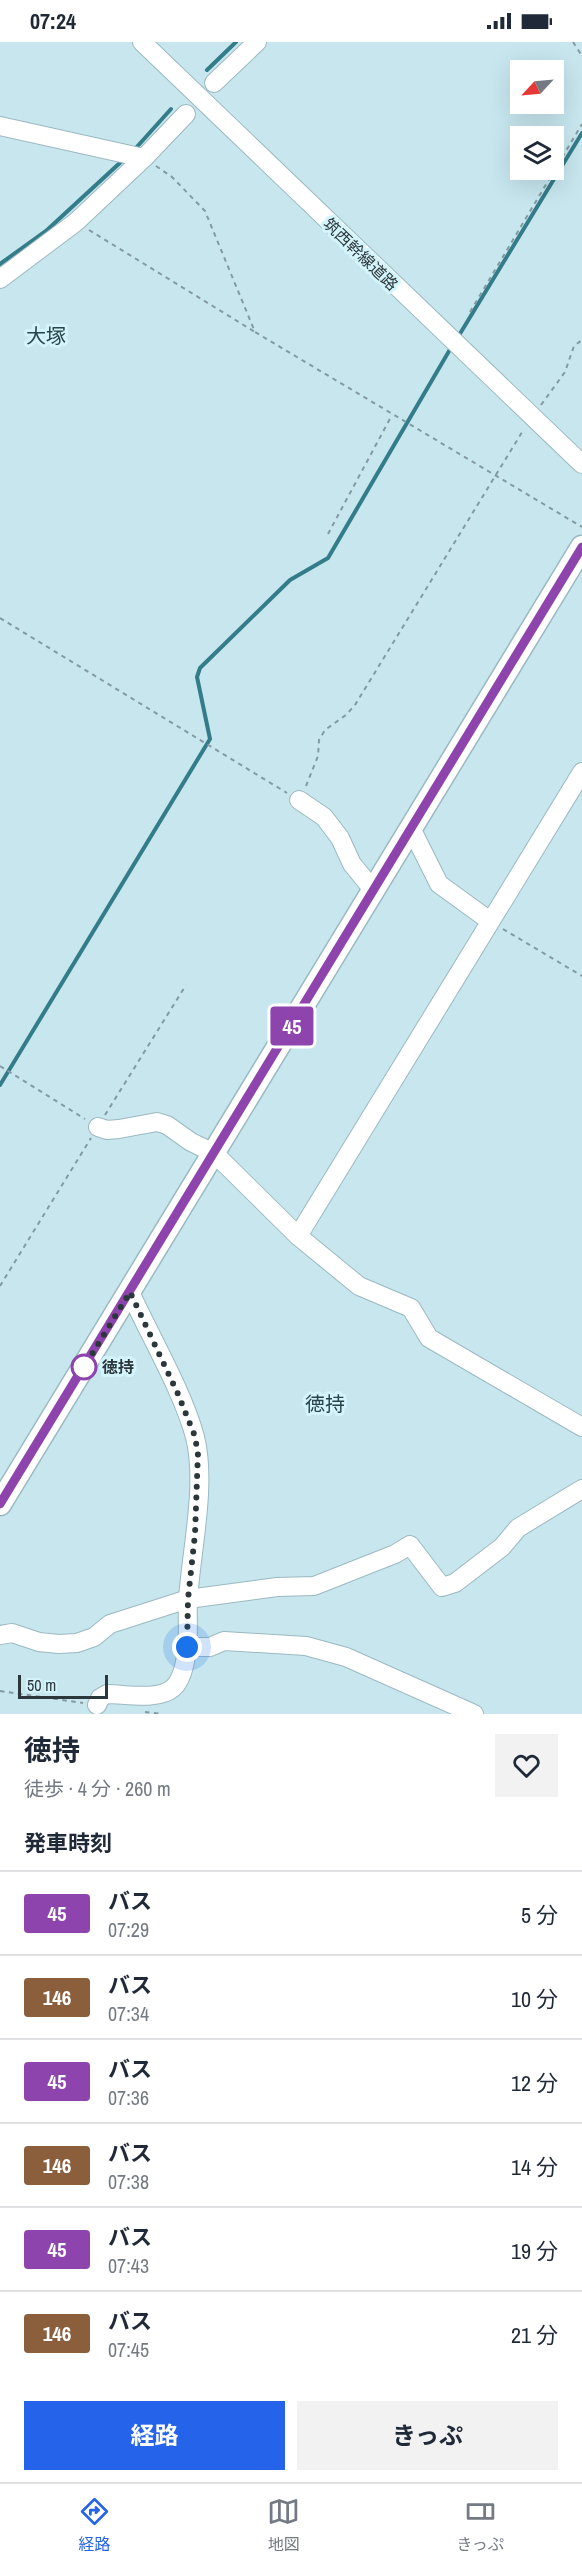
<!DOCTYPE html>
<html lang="ja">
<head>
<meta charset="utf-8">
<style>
  :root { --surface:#fff; --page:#f2f2f3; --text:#1f2937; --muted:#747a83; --line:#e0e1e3; --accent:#2563eb }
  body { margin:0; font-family:"Archivo Narrow","Noto Sans JP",sans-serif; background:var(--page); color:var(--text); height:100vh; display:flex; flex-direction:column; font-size:22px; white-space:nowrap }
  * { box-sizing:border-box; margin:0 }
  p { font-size:20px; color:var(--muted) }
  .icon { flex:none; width:33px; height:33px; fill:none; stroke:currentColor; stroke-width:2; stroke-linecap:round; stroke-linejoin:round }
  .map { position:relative; height:1672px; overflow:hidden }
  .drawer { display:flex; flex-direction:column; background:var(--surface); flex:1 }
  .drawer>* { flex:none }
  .badge { padding:0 12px; border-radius:4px; font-size:21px; line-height:39px }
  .needle { width:39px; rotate:244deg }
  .buttons { position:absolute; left:510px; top:18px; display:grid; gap:12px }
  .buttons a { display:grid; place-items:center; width:54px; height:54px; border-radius:0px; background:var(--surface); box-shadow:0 6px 24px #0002; font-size:30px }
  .scale { position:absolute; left:18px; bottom:15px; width:90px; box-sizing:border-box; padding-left:6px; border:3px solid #2b373a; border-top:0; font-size:16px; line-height:21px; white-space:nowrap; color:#2b373a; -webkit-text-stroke:4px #d4f4fb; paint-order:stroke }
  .you { position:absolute; width:30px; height:30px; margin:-15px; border:4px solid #fff; border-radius:50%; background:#1a73e8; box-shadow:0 0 0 9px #1a73e833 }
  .map>.badge { position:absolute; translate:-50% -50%; box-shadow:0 0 0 3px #fff }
  h2 { padding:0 24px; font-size:22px; line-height:54px }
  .round { display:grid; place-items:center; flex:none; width:63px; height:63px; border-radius:0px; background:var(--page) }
  .summary { display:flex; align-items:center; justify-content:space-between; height:102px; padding:0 24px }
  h1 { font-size:28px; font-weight:700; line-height:45px }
  .button { display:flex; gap:12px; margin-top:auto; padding:12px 24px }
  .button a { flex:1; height:69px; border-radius:0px; background:var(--accent); color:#fff; font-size:24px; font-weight:700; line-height:69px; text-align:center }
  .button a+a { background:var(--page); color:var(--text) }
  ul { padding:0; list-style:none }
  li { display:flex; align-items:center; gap:18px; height:84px; padding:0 24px; border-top:2px solid var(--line) }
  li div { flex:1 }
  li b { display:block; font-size:22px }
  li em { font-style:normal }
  li .badge { min-width:66px; font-weight:700; text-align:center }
  .status { display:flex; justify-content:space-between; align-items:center; height:42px; padding:0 30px; background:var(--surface); direction:ltr }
  .status svg { height:16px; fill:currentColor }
  .dock { display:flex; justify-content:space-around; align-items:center; height:84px; border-top:2px solid var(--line); background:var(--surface); font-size:16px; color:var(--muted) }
  .dock a { display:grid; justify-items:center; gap:3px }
  .dock .on { color:var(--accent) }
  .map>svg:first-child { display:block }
</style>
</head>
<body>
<div class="status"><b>07:24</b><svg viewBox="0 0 49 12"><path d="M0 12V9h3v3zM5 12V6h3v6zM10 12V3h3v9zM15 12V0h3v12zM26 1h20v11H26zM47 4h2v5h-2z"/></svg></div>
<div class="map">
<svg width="582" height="1672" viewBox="0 0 582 1672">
  <rect width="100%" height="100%" fill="#c7e6ee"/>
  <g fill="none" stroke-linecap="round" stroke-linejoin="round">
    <g stroke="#337c8a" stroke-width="4">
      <path d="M207,28L236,0"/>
      <path d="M135,107L171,67"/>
      <path d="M0,222L46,189L123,118"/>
      <path d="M458,295L582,91"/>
      <path d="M0,1043L210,697L197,635L200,626L290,538L328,516L452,304"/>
    </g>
    <defs>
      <g id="minor">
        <path d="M142,0L582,422"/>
        <path d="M214,41L257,0"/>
        <path d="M0,84L144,116"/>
        <path d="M0,237L76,180L144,116L186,72"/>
        <path d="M299,758L324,775L340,796L352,822L374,849"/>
        <path d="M412,788L439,842L490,879"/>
        <path d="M98,1085L107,1088L119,1087L157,1080L167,1083L191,1100L214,1111L298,1194L359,1244L411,1266L429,1296L582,1385"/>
        <path d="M298,1194L582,730"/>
        <path d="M0,1593L12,1591L39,1600L59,1602L77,1601L94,1595L110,1582L188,1557L277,1545L314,1544L395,1512L410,1503L442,1545L455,1541L502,1505L518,1486L582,1447"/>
        <path d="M187,1605H210L224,1599L306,1604L346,1615L474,1672"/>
        <path d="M97,1663L100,1656L107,1652C126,1652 158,1659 173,1646C183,1637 186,1617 187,1604C189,1589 187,1573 188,1558C191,1509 207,1443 195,1395C183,1350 150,1294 130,1250"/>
      </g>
      <path id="major" d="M0,1462L582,505"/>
    </defs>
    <use href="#minor" stroke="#9bb9c1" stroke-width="20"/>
    <use href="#major" stroke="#9bb9c1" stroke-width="25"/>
    <g stroke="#839aa0" stroke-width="2" stroke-dasharray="4.5 4.5" stroke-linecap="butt">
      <path d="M573,0L582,14"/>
      <path d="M156,124L172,135L205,169L255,290L582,485"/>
      <path d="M89,188L255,290"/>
      <path d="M470,270L582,82"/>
      <path d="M541,363L565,330L574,304L582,298"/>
      <path d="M328,492L392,373"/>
      <path d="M0,576L287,751"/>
      <path d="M306,744L318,714L319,698L325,688L346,673L355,663L524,387"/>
      <path d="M503,887L582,934"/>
      <path d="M0,1024L85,1077"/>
      <path d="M105,1073L186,943"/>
      <path d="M0,1244L91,1096"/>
      <path d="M0,1649L83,1661"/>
      <path d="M145,1670L163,1672"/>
    </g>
    <use href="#minor" stroke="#fff" stroke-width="18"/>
    <use href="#major" stroke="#fff" stroke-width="22"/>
  </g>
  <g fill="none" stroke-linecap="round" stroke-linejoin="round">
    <defs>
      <path id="line" d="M0,1462L582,505"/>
    </defs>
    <use href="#line" stroke="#fff" stroke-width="14"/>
    <use href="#line" stroke="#8e44ad" stroke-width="9"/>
    <path stroke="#2b373a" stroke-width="6" stroke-dasharray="0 10.8" d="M84,1325L80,1332L130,1250L178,1352L194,1392L198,1410L195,1492L188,1557L187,1605"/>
  </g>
  <circle fill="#fff" stroke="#8e44ad" stroke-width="3" cx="84" cy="1325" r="12"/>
  <g text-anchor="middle" stroke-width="6" stroke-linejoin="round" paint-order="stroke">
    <g font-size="16" fill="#2b373a" stroke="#d4f4fb">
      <text transform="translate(361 212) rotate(44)" y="6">筑西幹線道路</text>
    </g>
    <g font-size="16" font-weight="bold" fill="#2b373a" stroke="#d4f4fb" text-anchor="start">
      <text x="102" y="1331">徳持</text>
    </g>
    <g font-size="20" fill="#284349" stroke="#d4f4fb">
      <text x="46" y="301">大塚</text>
      <text x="325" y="1369">徳持</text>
    </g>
  </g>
</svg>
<div class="buttons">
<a><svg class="needle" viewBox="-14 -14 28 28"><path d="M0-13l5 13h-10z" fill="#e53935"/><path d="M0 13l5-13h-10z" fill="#747a83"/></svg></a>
<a><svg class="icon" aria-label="layers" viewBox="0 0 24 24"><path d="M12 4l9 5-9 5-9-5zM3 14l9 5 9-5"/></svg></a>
</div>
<div class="scale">50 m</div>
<div class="you" style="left:187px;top:1605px"></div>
<b class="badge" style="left:292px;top:984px;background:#8e44ad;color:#fff">45</b>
</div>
<section class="drawer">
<div class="summary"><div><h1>徳持</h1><p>徒歩 · 4 分 · 260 m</p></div><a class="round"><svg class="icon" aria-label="heart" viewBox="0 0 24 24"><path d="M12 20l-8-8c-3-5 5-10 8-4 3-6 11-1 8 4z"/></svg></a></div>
<h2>発車時刻</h2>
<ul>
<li><span class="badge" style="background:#8e44ad;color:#fff">45</span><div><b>バス</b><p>07:29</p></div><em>5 分</em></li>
<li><span class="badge" style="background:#8b5e3c;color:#fff">146</span><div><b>バス</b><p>07:34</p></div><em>10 分</em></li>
<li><span class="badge" style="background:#8e44ad;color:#fff">45</span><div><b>バス</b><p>07:36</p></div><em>12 分</em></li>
<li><span class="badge" style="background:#8b5e3c;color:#fff">146</span><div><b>バス</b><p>07:38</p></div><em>14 分</em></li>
<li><span class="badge" style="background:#8e44ad;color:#fff">45</span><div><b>バス</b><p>07:43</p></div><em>19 分</em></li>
<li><span class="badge" style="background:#8b5e3c;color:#fff">146</span><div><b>バス</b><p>07:45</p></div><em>21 分</em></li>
</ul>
<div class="button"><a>経路</a><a>きっぷ</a></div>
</section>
<nav class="dock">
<a class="on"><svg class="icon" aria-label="directions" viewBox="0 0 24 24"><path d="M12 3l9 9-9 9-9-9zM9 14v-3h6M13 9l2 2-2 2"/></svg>経路</a>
<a><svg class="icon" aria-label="map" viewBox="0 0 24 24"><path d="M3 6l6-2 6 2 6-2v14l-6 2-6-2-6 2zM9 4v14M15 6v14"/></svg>地図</a>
<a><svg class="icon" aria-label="tickets" viewBox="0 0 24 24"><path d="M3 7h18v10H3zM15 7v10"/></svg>きっぷ</a>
</nav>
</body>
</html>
